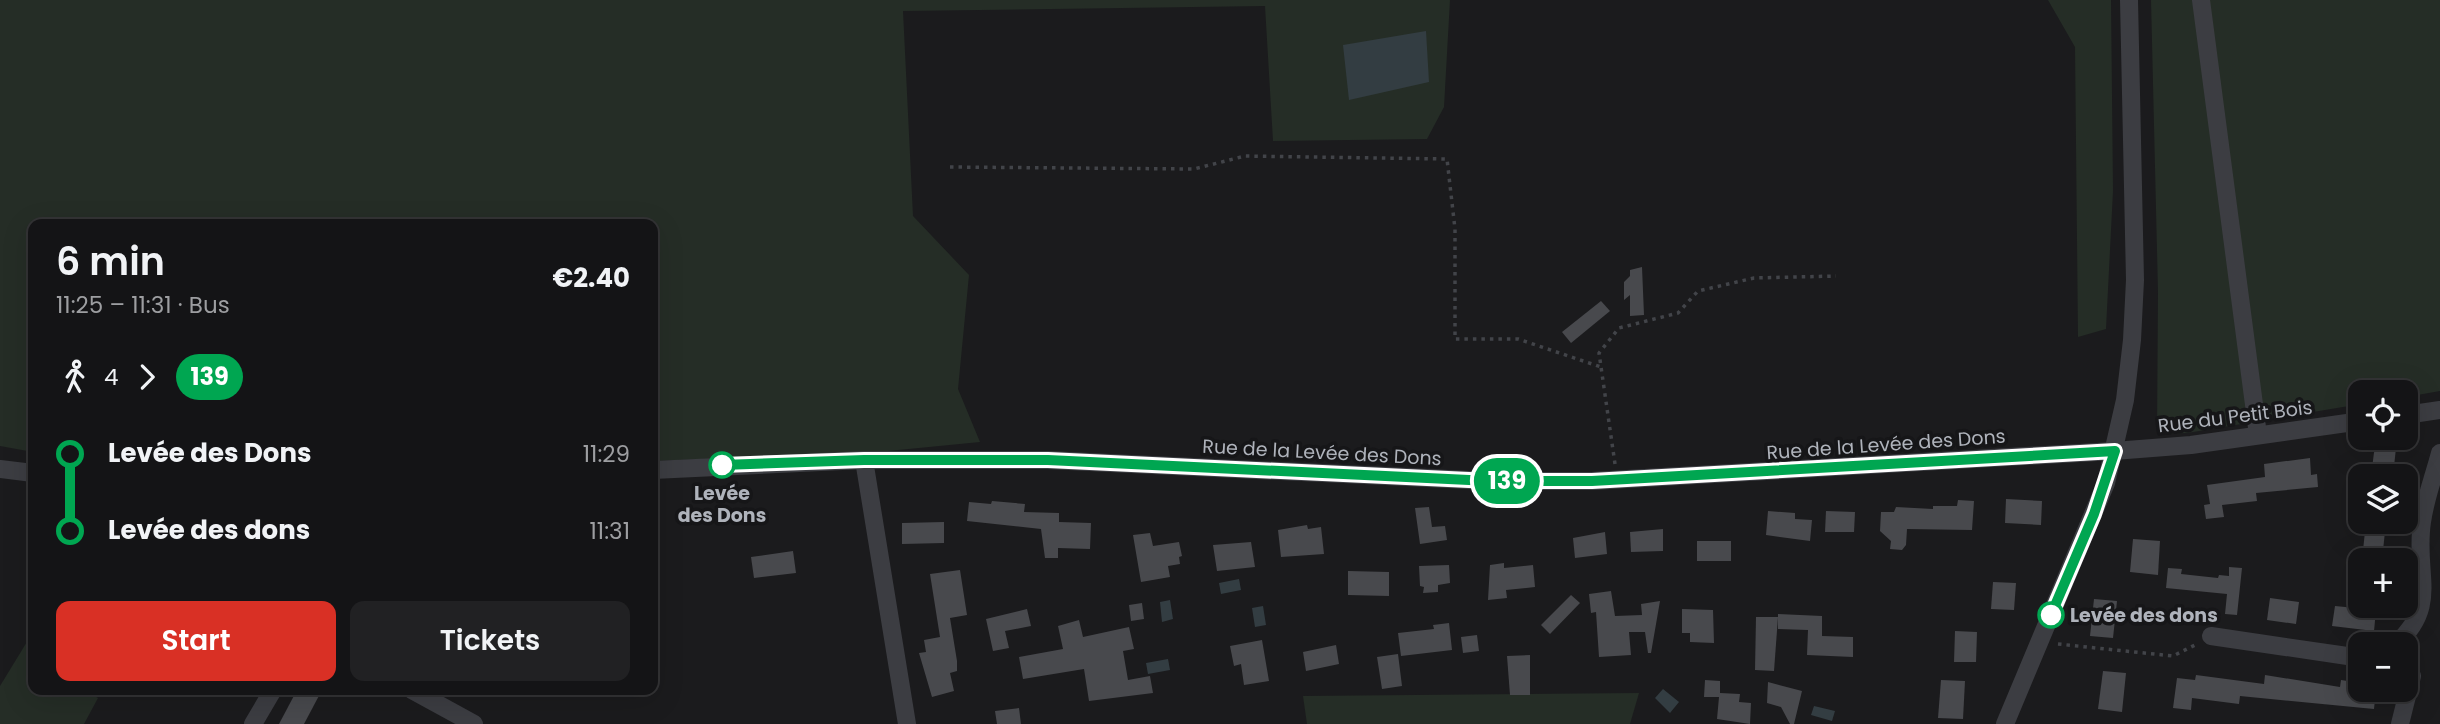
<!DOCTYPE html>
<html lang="en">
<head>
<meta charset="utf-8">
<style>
  :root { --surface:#141416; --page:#212123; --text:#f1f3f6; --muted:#9d9ea1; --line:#333335; --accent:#d93025 }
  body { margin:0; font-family:Poppins,sans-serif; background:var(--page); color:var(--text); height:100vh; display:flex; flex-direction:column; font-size:26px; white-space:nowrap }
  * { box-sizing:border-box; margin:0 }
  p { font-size:23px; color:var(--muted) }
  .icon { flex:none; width:38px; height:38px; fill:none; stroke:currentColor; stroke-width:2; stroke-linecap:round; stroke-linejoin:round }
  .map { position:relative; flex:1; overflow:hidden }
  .drawer { position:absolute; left:28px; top:219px; width:630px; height:476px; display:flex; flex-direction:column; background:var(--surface); border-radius:14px; box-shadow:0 7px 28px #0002,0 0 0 2px var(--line) }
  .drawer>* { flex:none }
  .badge { padding:0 14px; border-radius:23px; font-size:24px; line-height:46px }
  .buttons { position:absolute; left:2348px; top:380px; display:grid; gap:14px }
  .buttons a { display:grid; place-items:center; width:70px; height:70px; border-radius:14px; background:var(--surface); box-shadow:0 7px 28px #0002,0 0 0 2px var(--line); font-size:35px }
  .map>.badge { position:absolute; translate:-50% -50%; box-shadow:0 0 0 4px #fff }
  .legs { display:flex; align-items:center; gap:10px; height:77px; padding:0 28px; font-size:23px }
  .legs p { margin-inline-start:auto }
  .headline { display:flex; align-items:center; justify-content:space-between; height:119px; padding:0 28px }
  h1 { font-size:38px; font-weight:600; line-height:52px }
  .action { display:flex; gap:14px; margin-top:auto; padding:14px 28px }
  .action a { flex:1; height:80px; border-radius:14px; background:var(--accent); color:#fff; font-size:28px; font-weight:600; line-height:80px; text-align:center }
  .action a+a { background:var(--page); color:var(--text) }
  ul { padding:0 28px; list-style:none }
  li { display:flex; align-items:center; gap:24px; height:77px; font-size:26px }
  li i { display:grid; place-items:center; width:10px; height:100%; margin:0 9px; background:currentColor }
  li i::after { content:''; width:18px; height:18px; margin:-9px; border:5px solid; border-radius:50%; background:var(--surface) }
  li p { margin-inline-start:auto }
  li:first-child i { background:linear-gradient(#0000 50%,currentColor 0) }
  li:last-child i { background:linear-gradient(currentColor 50%,#0000 0) }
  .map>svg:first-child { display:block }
</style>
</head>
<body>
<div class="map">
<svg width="2440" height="724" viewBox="0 0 2440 724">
  <rect width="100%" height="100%" fill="#1b1b1d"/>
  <g fill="#252d26">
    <path d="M0,0H1450L1444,107L1427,139L1273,141L1265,6L903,11L913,216L969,275L958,389L980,442L878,452L653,461V224H33V452L0,446Z"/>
    <path d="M2048,0H2111L2113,191L2106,329L2078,337L2075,47Z"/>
    <path d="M2151,0H2440V391L2406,397V392H2361V404L2187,433L2157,434L2158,292Z"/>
    <path d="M33,632V690H83L98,698L84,724H0V686Z"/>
    <path d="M1639,693L1630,724H1307L1303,696Z"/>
  </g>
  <g fill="#333d42">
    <path d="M1426,31L1429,82L1349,100L1343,45Z"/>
    <path d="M1239,579L1241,590L1221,594L1219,583Z"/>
    <path d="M1170,600L1173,619L1162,622L1160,602Z"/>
    <path d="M1263,606L1266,625L1255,627L1252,608Z"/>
    <path d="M1168,659L1170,670L1148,674L1146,663Z"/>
    <path d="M1663,689L1679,702L1670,713L1655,698Z"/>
    <path d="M1814,706L1835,711L1832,721L1811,715Z"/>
  </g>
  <g fill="#48494d">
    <path d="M1642,267L1644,315L1630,316V295L1624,300V282L1630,276V270Z"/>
    <path d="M1601,301L1610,311L1571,343L1562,332Z"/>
    <path d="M2375,445L2396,448L2393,476H2371Z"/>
    <path d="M2310,458L2311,475L2317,474L2318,487L2256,493L2257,501L2222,505L2224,517L2206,519L2204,505L2210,504L2207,485L2265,477L2264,464Z"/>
    <path d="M2006,499L2042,501L2041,525L2005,523Z"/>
    <path d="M1958,500L1974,501L1972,530L1907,529L1906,545L1902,550L1890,549L1891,541L1880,531L1881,512H1894L1896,507L1933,509V506H1957Z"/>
    <path d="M992,501L1025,504L1024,512L1059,513V522L1091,523L1090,549L1058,548V558H1045L1041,529L967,521L969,502L991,504Z"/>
    <path d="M1429,507L1432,527L1445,526L1447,540L1420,544L1415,508Z"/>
    <path d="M1768,511L1795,513V519L1812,520L1810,541L1766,535Z"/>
    <path d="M1826,511L1855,512L1854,532H1825Z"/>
    <path d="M944,522V543L902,544V523Z"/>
    <path d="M2366,522H2386L2382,560H2362Z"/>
    <path d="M1307,525L1308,529L1321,527L1324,554L1281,557L1278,530Z"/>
    <path d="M1663,529V551L1631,552L1630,532Z"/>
    <path d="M1605,532L1607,554L1575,558L1573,538Z"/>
    <path d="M1150,533L1153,546L1179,542L1182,556L1179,557L1180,564L1168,566L1170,577L1141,582L1133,535Z"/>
    <path d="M2133,539L2160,541L2158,575L2130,572Z"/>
    <rect x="1697" y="541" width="34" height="20"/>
    <path d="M1251,542L1255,567L1217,571L1213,545Z"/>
    <path d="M793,551L796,573L754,578L751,557Z"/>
    <path d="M1504,563V568L1533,565L1535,587L1506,590L1507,598L1488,600L1490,565Z"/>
    <path d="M1449,565L1450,583L1438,585V592L1423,593L1424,587L1420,586L1419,566Z"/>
    <path d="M2229,567L2242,568L2237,615L2225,614L2227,594L2166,588L2168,568L2182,569L2181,574L2218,578L2219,575L2229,576Z"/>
    <path d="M960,570L967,615L950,618L957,661V671L950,673L954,691L932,697L919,653L926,652L924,640L940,637L930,574Z"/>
    <path d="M1348,571L1389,572V596L1348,595Z"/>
    <path d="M1993,582L2016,583L2014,610L1991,609Z"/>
    <path d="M1611,591L1615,616L1642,615L1641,604L1660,601L1651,653H1648L1645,632H1629L1631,655L1599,657L1596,612L1591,613L1589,594Z"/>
    <path d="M1571,595L1580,603L1550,634L1541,625Z"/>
    <path d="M2270,598L2299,602L2296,624L2267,620Z"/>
    <path d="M2094,599L2117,601L2113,638L2090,636Z"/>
    <path d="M1142,603L1144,619L1131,621L1129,605Z"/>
    <path d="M2335,606L2376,610L2374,631L2332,626Z"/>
    <path d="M1027,609L1031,626L1005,631L1009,648L993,651L986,619Z"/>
    <path d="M1682,609L1713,610L1714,643L1690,642V633H1682Z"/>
    <path d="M1778,614L1822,616V636L1853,637V657L1807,655L1808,630L1778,629Z"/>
    <path d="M1756,617H1778L1774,671L1755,670Z"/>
    <path d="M1079,620L1083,637L1129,627L1134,649L1123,651L1128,680L1150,676L1153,693L1089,701L1084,669L1023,679L1019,657L1063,649L1058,626Z"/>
    <path d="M1449,623L1452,650L1401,656L1398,633L1434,629L1433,625Z"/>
    <path d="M1955,631L1977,632L1976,662H1954Z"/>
    <path d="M1477,635L1479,651L1463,653L1461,637Z"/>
    <path d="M1262,640L1269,681L1244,685L1241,664L1234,666L1230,646Z"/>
    <path d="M1336,645L1339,664L1306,671L1303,652Z"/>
    <path d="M1398,654L1402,686L1382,689L1377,657Z"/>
    <path d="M1530,655V695H1510L1507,656Z"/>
    <path d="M2103,671L2126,673L2122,712L2098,709Z"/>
    <path d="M2196,675L2264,684L2265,675L2340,687L2341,680L2361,683V690H2376L2374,709L2240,696L2239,704L2192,698L2191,710L2173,708L2177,678L2195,680Z"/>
    <path d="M1705,680L1720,681V693L1740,694L1739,702L1751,703L1750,724L1717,719L1719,697H1704Z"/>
    <path d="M1941,680L1965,681L1963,719L1938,718Z"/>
    <path d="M1768,682L1802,691L1794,724H1790L1781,707L1767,703Z"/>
    <path d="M297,690H322L304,724H279Z"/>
    <path d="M1019,708L1021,724H997L995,711Z"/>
  </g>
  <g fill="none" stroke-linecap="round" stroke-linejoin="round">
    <g stroke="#424449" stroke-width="3.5" stroke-dasharray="3.5 5" stroke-linecap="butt">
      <path d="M950,167L1194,169L1245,156L1447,159L1455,229V339H1518L1601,367"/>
      <path d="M1615,464L1599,353L1619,328L1678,313L1698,291L1754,278L1836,276"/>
      <path d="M2058,644L2173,656L2197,644"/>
    </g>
    <g stroke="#3c3d42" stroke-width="18">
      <path d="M2201,0L2258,435"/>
      <path d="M2406,415L2440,410"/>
      <path d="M864,460L907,724"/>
      <path d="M0,469L33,473"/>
      <path d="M653,470L864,460H1048L1490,481H1592L2114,451L2191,445L2361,421"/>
      <path d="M2211,636L2361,658"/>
      <path d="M2396,644C2440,605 2414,574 2422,522C2425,499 2434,476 2440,453"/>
      <path d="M412,690L474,724"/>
      <path d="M253,724L273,690"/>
      <path d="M2005,724L2106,483L2125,400L2132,340L2135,280L2129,0"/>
      <path d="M2400,724L2412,676L2406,668"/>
    </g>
  </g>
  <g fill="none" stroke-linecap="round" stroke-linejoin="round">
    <defs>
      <path id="line-1" d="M722,465L864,460H1048L1490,481H1592L2115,451L2094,514L2051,615"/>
    </defs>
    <use href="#line-1" stroke="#fff" stroke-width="16"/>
    <use href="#line-1" stroke="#00a651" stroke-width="10"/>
  </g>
  <g fill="#fff" stroke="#00a651" stroke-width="3.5">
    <circle cx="722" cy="465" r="12"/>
    <circle cx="2051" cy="615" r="12"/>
  </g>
  <g text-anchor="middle" stroke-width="7" stroke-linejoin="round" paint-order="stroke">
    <g font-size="19" fill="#afb3bb" stroke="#161618">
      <text transform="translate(2235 416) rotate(-7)" y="7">Rue du Petit Bois</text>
      <text transform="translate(1886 444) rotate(-4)" y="7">Rue de la Levée des Dons</text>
      <text transform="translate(1322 452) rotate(3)" y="7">Rue de la Levée des Dons</text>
    </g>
    <g font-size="19" font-weight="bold" fill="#afb3bb" stroke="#161618">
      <text x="722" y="500">Levée<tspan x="722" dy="22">des Dons</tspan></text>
      <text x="2070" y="622" text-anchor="start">Levée des dons</text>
    </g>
  </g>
</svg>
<div class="buttons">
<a><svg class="icon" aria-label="locate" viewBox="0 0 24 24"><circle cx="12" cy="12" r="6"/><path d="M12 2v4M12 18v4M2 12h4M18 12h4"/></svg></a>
<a><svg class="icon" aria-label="layers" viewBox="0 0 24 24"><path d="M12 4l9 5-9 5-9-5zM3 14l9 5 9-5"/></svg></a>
<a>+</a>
<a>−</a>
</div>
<b class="badge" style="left:1507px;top:481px;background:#00a651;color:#fff">139</b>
<section class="drawer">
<div class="headline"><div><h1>6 min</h1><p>11:25 – 11:31 · Bus</p></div><b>€2.40</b></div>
<div class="legs"><svg class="icon" aria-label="walk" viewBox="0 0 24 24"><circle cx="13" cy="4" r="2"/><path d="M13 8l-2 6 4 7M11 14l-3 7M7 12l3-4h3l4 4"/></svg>4<svg class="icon" aria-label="forward" viewBox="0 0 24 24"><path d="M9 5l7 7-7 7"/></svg><b class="badge" style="background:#00a651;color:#fff">139</b></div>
<ul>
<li><i style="color:#00a651"></i><b>Levée des Dons</b><p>11:29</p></li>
<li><i style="color:#00a651"></i><b>Levée des dons</b><p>11:31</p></li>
</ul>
<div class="action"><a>Start</a><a>Tickets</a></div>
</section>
</div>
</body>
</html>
